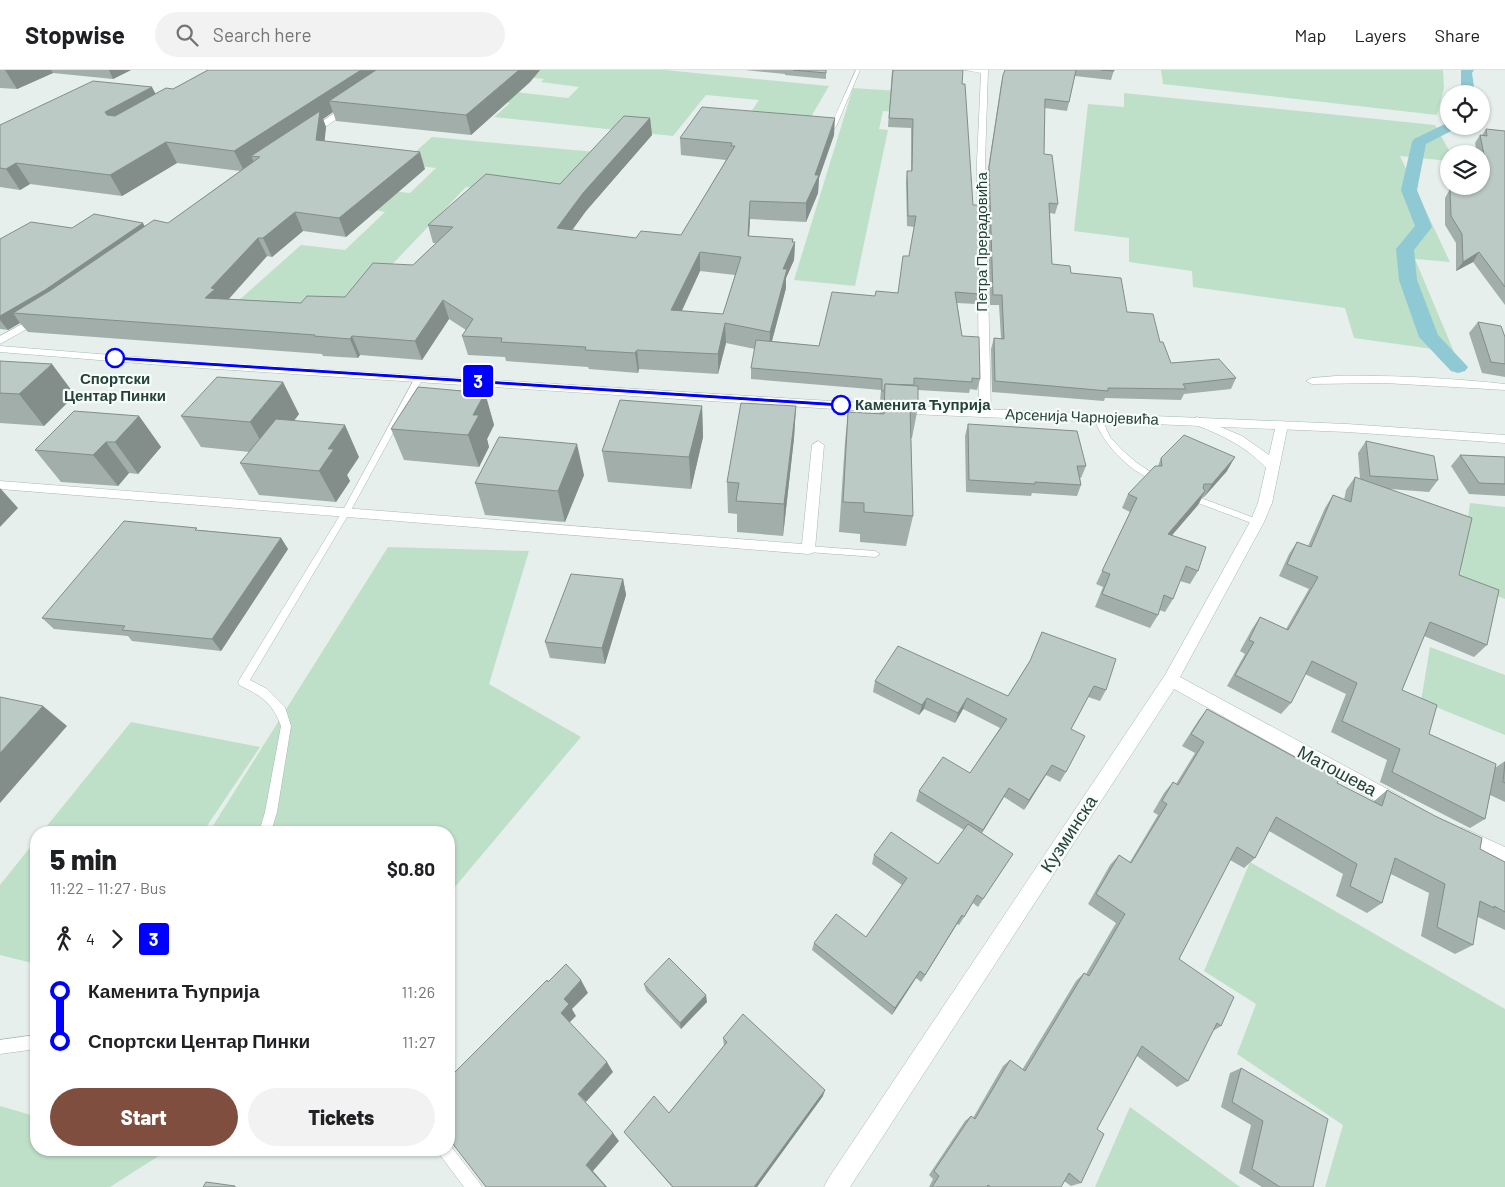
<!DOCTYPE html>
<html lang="en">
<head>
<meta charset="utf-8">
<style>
  :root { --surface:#fff; --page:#f2f2f2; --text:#202124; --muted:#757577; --line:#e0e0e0; --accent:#7f4e3f }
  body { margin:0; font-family:Barlow,sans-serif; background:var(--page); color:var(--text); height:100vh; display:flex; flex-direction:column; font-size:19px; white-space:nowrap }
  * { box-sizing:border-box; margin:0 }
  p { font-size:16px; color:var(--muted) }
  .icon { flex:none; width:28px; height:28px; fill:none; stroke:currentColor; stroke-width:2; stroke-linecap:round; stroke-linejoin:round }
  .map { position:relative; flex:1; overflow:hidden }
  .details { position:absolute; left:30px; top:756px; width:425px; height:330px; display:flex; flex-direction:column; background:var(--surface); border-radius:20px; box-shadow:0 1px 4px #0004 }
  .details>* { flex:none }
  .badge { padding:0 10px; border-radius:4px; font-size:18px; line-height:32px }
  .controls { position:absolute; left:1440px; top:15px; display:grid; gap:10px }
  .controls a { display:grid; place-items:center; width:50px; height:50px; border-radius:50%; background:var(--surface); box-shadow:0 1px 4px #0004; font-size:25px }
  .map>.badge { position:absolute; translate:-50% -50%; box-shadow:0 0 0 2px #fff }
  .legs { display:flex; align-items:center; gap:8px; height:55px; padding:0 20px; font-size:16px }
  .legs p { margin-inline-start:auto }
  .overview { display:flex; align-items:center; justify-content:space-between; height:85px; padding:0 20px }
  h1 { font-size:28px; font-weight:800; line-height:38px }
  .primary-button { display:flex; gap:10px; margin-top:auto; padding:10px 20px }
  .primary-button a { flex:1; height:58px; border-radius:30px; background:var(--accent); color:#fff; font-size:20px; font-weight:800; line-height:58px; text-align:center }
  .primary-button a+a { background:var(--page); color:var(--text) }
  ul { padding:0 20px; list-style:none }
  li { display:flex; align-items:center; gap:18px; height:50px; font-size:19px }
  li i { display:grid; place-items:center; width:8px; height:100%; margin:0 6px; background:currentColor }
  li i::after { content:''; width:12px; height:12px; margin:-6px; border:4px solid; border-radius:50%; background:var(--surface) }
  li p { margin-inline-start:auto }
  li:first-child i { background:linear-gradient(#0000 50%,currentColor 0) }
  li:last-child i { background:linear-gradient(currentColor 50%,#0000 0) }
  header { display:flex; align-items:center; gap:30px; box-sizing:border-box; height:70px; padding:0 25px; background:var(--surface); border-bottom:1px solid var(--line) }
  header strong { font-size:24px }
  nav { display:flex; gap:28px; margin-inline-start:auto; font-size:18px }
  .search { width:350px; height:45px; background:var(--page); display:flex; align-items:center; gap:12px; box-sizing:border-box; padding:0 18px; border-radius:28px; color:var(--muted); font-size:19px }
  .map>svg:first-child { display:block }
</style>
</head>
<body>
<header>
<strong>Stopwise</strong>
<div class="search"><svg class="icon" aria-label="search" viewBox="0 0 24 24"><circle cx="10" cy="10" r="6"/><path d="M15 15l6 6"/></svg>Search here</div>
<nav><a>Map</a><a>Layers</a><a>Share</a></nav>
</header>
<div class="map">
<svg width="1505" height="1117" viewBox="0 0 1505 1117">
  <rect width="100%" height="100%" fill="#e6efeb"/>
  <g fill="#bfe0c8">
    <path d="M492,0H665L829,16L808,52L748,46L759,30L706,25L673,66L494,47L510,33L439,25L451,15L568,28L579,17L541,12L544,9L488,3Z"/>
    <path d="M1161,0H1443L1444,18L1437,45L1163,14Z"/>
    <path d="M853,18L897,21L931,45L883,41L879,59L888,60L855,216L794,210Z"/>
    <path d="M1124,23L1435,55L1451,84H1449V91L1400,86L1450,192L1415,189L1454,282L1354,268L1345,238L1193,217L1192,201L1129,192V168L1074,161L1088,34L1124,37Z"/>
    <path d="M432,67L596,82L561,126L466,117L344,245L237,232L301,175L345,180L385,142L371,139L391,121L410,123L436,98L402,94Z"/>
    <path d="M1470,433L1505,437V529L1459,513Z"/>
    <path d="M388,477L529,481L489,614L581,667L449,824V762H209Z"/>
    <path d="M1430,577L1505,605V665L1421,631Z"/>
    <path d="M131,652L260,677L203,762H42Z"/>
    <path d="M36,770V894L0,885V815Z"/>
    <path d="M1250,792L1505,939V1117H1325L1343,1055L1237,984L1256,934L1204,901Z"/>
    <path d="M0,1036L31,1045L36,1037V1080H168L110,1117H0Z"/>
    <path d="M1130,1037L1240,1117H1095Z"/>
  </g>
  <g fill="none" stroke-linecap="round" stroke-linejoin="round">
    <g fill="#8ec9d4" fill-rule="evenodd">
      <path d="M1461,0H1474L1472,3L1475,24H1461Z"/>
      <path d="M1449,52V56H1457L1455,59L1426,74L1417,120L1432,157L1414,180L1417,210L1438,265L1468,297L1465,301L1458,303L1451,301L1419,267L1399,210L1396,179L1415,156L1401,120L1412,72L1414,69Z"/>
    </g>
    <defs>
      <g id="service">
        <path d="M856,0H860L836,57L833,59L821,57L823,54L831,55Z"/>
        <path d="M416,306H419L423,308L350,442L250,610L267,619L285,637L291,656L277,742L271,762H259L265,742L281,656C273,633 260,625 239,615L238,612L342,442Z"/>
        <path d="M1095,347H1101L1110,367L1122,380L1137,393L1154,404V408C1147,409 1142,404 1136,401C1117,387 1103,371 1094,349Z"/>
        <path d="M1201,428L1260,450L1261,452L1257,455L1254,454L1198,433L1197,431L1198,429Z"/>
        <path d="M808,476L875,481L880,484L875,487L808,482L803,479Z"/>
        <path d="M36,965V979L0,984V970Z"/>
        <path d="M449,1074L479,1112L482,1117H464L440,1085L437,1080H449Z"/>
      </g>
      <g id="minor">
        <path d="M965,0H988L985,92L991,343L985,347L979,343L977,92L981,3Z"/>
        <path d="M348,34L355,36L311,67H305V63Z"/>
        <path d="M41,244L45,245L46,247L45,249L0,274V266Z"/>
        <path d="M1336,306C1393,305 1449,308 1505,314V320L1385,313L1312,314L1306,311L1312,308Z"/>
        <path d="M1197,347L1242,366L1269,385L1276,355L1282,351L1288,355L1272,433L1264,452L1180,607L1404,728L1407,734L1404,740L1398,742L1392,740L1174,619L850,1117H824L828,1109L1165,605L1250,452L1258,433L1266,398C1246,376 1220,364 1193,354L1191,351Z"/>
        <path d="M818,371L824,375L815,479L813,483L808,484L0,419V411L802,474L812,375Z"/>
        <path d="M1463,758L1505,777V795L1457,772L1454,766L1457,760Z"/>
      </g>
      <path id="secondary" d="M0,276L185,291L911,336L1347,354L1505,365V373L1347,362L911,344L185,297L0,282Z"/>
    </defs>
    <use href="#service" stroke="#a8b8b2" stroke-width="1"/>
    <use href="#minor" stroke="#a8b8b2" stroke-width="1"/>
    <use href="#secondary" stroke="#a4bbb3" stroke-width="1"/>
    <use href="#service" fill="#fff" fill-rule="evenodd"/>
    <use href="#minor" fill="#fff" fill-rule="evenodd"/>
    <use href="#secondary" fill="#fff" fill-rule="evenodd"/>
  </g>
  <g fill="#a1aea9" fill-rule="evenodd">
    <path d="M0,0H131L113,9L53,3L17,19L0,18Z"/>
    <path d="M208,0H540L530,12L471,65L336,51L333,42L323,49L326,57L324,71L425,99L346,167L303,161L272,187L267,186L229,229L301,233L345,227L413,195L436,173H433L428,155L560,114L650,48L652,65L586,141L572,160L636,168L681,165L726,90L681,85L680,68L834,65L819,108L818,123L806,152L750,149L749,166L795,172L794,190L786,208V218L772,271L819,276L875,226L898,223L909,186L914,157L907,156L906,111L907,101H911V58L888,57L892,0L962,14L979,224L976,234L957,233L962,266L980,309L977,320L970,319L969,323L918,320V337L912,368H911L913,446L906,476L860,472V464L839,462L845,372L848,342L880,344L882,332H880L881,320L751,309V298L755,279L726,273L718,304L639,299L638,303L589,299L588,297L506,291L505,287L468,285L462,266L466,260L449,249L422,290L360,285L358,288L323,286L322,284L28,262L20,253L8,260L0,259V169L72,158L145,157L168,153L240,101L177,93L122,126L30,114L20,120L0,117V55L156,24L173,19ZM700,201L735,205L723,244L682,241Z"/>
    <path d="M745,0H826V9L785,5V4Z"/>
    <path d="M1005,0H1114L1111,10L1075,6L1067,41L1045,38L1044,84L1058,134L1055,144L1050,143L1052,194L1071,203L1127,242L1160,272L1171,293L1236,308L1231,319L1184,324L1181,330L1105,328L1104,331L992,322L991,279L994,268H1001L999,235H990L987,106L1001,14L1003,5Z"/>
    <path d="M1486,59L1505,61V235L1473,192L1456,201V173L1445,155V128L1450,119L1455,120L1454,116H1481V84H1477L1475,73L1480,65H1482Z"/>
    <path d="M1478,252L1505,267V307L1482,303L1469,263Z"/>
    <path d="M0,291L75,325L44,356L0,353Z"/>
    <path d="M485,323L494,355L487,369L489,377L479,397L404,390L391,359Z"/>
    <path d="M702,336L703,367L691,419L608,412L602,381Z"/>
    <path d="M796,336L794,368L783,466L737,462V444L728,443L727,412Z"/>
    <path d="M299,344L294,351L359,387L347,405L350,411L336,432L259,425L240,393L250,382L201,377L181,346Z"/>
    <path d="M139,346L161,377L138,404L129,403L118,416L61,412L35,380Z"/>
    <path d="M968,354L1086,396L1081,408H1080L1081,415L1077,426L1032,423L1031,426L966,422L965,366Z"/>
    <path d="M1366,371L1438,410L1429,422L1390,419L1459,505L1487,575L1474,587L1424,566L1402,620L1429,664L1495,698L1505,691V732L1490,725L1485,749L1470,758L1380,712L1387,690L1331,662L1346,624L1305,604L1291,633L1281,644L1227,616L1245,584L1240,581L1252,559L1260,547L1286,559L1309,519L1279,506L1289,484L1297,472L1308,476L1325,438L1333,425L1344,430L1346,420L1355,407L1360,409L1358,383Z"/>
    <path d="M1460,385L1505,387V426L1469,424L1451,396Z"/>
    <path d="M1161,388L1227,401L1204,427L1202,428L1198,435L1172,465L1198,501L1190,514L1180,511L1173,529L1165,542L1159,540L1158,545L1150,558L1095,537L1103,517L1096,514L1130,442L1122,438L1128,424L1158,396Z"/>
    <path d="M584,405L565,452L485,445L475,413Z"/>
    <path d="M199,460L281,468L288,479L221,581L132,571L128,566L54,559L42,548Z"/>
    <path d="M623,509L626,525L605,594L550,588L545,572Z"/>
    <path d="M1029,592L1106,620L1100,631L1088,627L1071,659L1066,702L1060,712L1046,705L1024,740L1004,727L982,763L1013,784L978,837L973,833L959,855L957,854L921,912L916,908L892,945L812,880L814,873L866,867L902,815L872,794L874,785L938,794L964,760L916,731L919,721L970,703L1000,658L963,639L955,653L924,639L919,645L873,622L875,611L1008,626Z"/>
    <path d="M1207,639L1299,689L1301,687L1337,713L1373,732L1387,720L1480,779L1505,792V860L1478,847H1477L1473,875L1455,884L1421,866L1429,823L1391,804L1382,833L1367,843L1336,826L1343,804L1269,761L1255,788L1244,798L1230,790L1179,889L1221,956L1213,961L1188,1011L1177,1017L1137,986L1097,1059L1081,1113L1071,1116L1064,1111L1061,1117H929L933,1109L929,1105L965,1051L971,1046L973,1048L1003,996L1010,990L1022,1000L1076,911L1084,903L1086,904L1116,853L1088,834L1110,795L1119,785L1130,792L1158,745L1153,742L1164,723L1173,712L1176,714L1195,683L1182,676L1198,651Z"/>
    <path d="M644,914L707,932L681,959L646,921Z"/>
    <path d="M723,968L823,1026L757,1117H672L624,1062L669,1043L724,976Z"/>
    <path d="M1241,998L1313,1117H1262L1239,1103L1251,1055L1221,1037L1230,1003Z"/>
  </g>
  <g fill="#838d89">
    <path d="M5,0H51L53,3L17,19Z"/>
    <path d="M109,0H131L113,9Z"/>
    <path d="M361,0H396L329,31L333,42L323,49L326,57L323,87L251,86L255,94L244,101L234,81Z"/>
    <path d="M519,0H540L530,12L471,65L466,45Z"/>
    <path d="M152,17L162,36L116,62L105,42Z"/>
    <path d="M650,48L652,65L586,141L560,177L557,158L583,123Z"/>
    <path d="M835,48L834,65L819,108L818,123L806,152V133L815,105Z"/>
    <path d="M166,72L177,93L122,126L110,105Z"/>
    <path d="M420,82L425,99L346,167L339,148Z"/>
    <path d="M16,93L30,114L20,120L6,99Z"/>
    <path d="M750,131V149L748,184V166Z"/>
    <path d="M295,142L303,161L272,187L263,168Z"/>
    <path d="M143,153L150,166L13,243L20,253L8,260L0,250V246Z"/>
    <path d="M258,168L267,186L223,235L205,228L211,218Z"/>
    <path d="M793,169V175L795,172L794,190L786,208V218L769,282L770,262L783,199Z"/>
    <path d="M700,182V201L673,259L671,240Z"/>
    <path d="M1479,182L1473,192L1456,201L1463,192Z"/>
    <path d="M443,230L449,249L422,290L415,271Z"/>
    <path d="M725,253L726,273L718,304V284Z"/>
    <path d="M352,266L360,285L358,288L350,269Z"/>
    <path d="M637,280L639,299L638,303L635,283Z"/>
    <path d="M52,294L75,325L44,356L19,324Z"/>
    <path d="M283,312L299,344L268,384L250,352Z"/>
    <path d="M485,323L494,355L487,369L489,377L479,397L468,365L473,345Z"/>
    <path d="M702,336L703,367L691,419L689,387Z"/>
    <path d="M796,336L794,368L783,466L784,434Z"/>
    <path d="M139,346L161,377L138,404L115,372Z"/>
    <path d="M345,355L359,387L347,405L350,411L336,432L319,401L328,379Z"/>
    <path d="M106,372L129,403L118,416L93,385Z"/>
    <path d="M577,374L584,405L565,452L558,421Z"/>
    <path d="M1235,387L1227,401L1204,427L1212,414Z"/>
    <path d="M0,418L18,438L0,457Z"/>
    <path d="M1205,421L1198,435L1161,478L1168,464Z"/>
    <path d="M281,468L288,479L221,581L212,569Z"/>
    <path d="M623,509L626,525L605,594L602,578Z"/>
    <path d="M927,628L924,639L919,645L922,635Z"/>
    <path d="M967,628L963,639L955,653L958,643Z"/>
    <path d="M43,636L67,656L0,733V683Z"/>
    <path d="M1052,695L1046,705L1024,740L1029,730Z"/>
    <path d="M1009,718L1004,727L978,769L983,760Z"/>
    <path d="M962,845L957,854L921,912L925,905Z"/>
    <path d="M920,901L916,908L892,945L895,938Z"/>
    <path d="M581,910L588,923L572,939L576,946L568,954L561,943L564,929Z"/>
    <path d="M706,925L707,932L681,959L680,953Z"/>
    <path d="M607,992L613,1002L586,1032L578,1024Z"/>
    <path d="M825,1020L823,1026L757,1117H754Z"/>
    <path d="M613,1063L619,1071L593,1101L607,1117H606L586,1095Z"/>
  </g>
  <g fill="#bbcac4" stroke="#838d89" fill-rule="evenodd">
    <path d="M208,0H361L234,81L166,72L110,105L16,93L6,99L0,98V55L93,11L152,17L105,42L107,45L115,46L166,18L173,19Z"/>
    <path d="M376,0H519L466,45L329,31Z"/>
    <path d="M793,0H826V3Z"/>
    <path d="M893,0H963L962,14H965L973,135H978L979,224L955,222L962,266L979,267L980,309L972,308V312L914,308V315L885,314L884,321H882V309L751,298L756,270L819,276L832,222L875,226L876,221L898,223L903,186H909L916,146H908L907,101H912L913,49L889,48Z"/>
    <path d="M1005,0H1076L1069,32L1045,29L1044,84L1052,85L1058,134L1049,133L1052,194L1070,196L1071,203L1121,208L1127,242L1153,244L1160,272H1163L1171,293L1219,289L1236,308L1183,314L1186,319L1108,318V321L995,311L994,268L1004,269L1002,225H993L989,97L1003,5Z"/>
    <path d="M1101,0H1114V1Z"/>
    <path d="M702,37L835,48L815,105H819L806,133L750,131L748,166L793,169L792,172H795L783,199H787L770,262L725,253L718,284L637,280L635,283L585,280L586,277L501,272L502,268L462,266L473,249L443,230L415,271L352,266L350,269L314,266L315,265L13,243L51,220L154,150L168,153L260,87L251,86L320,41L316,70L420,82L339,148L295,142L263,168H258L211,218L215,219L205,228L301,233L307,226L345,227L373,193L413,195L453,157L428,155L486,104L560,114L624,46L650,48L583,123L557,158L636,168L641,161L681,165L735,76H731L732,73L680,68ZM700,182L741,187L723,244L671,240Z"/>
    <path d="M1486,59L1505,61V217L1479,182L1463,192L1462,164L1451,146L1450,119L1461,121V116H1481V93L1486,94L1480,65L1487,66Z"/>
    <path d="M94,144L143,153L45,220L0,246V169L31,152L72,158Z"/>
    <path d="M1478,252L1501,256L1505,267V294L1491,292Z"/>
    <path d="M0,291L52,294L19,324L0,323Z"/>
    <path d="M217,307L283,312L250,352L181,346Z"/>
    <path d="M885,314L918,316V337H910L913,446L864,442V433L843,432L848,342L884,344Z"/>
    <path d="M418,317L485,323L473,345H479L468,365L391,359Z"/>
    <path d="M620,330L702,336L689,387L602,381Z"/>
    <path d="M741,333L796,336L784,434L736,431L739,413L727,412Z"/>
    <path d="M74,341L139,346L115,372H106L93,385L35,380Z"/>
    <path d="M276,349L345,355L328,379H334L319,401L240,393Z"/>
    <path d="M968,354L1077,361L1086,396H1077L1081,415L1035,412V414L969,410Z"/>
    <path d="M1184,365L1235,387L1212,414H1204L1203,418L1205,421L1168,464L1206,477L1198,501L1186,496L1173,529L1164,525L1158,545L1102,524L1110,504L1102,501L1137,428L1128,424L1155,396H1162L1161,388Z"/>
    <path d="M499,367L577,374L558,421L475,413Z"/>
    <path d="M1366,371L1434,386L1438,410L1370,406Z"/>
    <path d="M1460,385L1505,387V414L1479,413Z"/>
    <path d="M1355,407L1472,448L1459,505L1499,520L1487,575L1430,552L1402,620L1437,635L1429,664L1496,694L1485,749L1392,702L1400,679L1342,651L1357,613L1312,591L1291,633L1235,605L1254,572L1249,570L1260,547L1288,560L1318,507L1287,494L1297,472L1311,477L1333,425L1351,432Z"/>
    <path d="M124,451L197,458L195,460L281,468L212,569L122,560L125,556L42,548Z"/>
    <path d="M571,504L623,509L602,578L545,572Z"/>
    <path d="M1042,562L1116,589L1106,620L1094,616L1071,659L1085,666L1066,702L1052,695L1029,730L1009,718L983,760L919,721L943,687L970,703L1007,649L967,628L958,643L927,628L922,635L875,611L898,576L1008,626L1030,591Z"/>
    <path d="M0,627L43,636L0,683Z"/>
    <path d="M1207,639L1300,690L1301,687L1339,709L1337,713L1382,736L1387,720L1435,746L1482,768L1480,779L1505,792V842L1494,836V838L1480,831L1473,875L1437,857L1445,814L1395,788L1382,833L1350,816L1357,794L1276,747L1255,788L1237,777L1179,889L1234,927L1221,956L1217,953L1188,1011L1142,976L1097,1059L1104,1064L1081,1113L1069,1103L1061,1117H991L988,1115L987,1117H932L939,1106L934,1101L971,1046L975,1049L1010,990L1025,1001L1084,903L1089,906L1125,844L1096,824L1119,785L1131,793L1167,734L1162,731L1173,712L1178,715L1204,672L1191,664Z"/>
    <path d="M1505,692V713L1503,712Z"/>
    <path d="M968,754L1013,784L983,829L977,825L964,847L962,845L925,905L920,901L895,938L814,873L836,844L866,867L907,808L874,785L891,762L938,794Z"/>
    <path d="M669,888L706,925L680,953L644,914Z"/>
    <path d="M566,894L581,910L564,929L569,934L561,943L607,992L578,1024L613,1063L586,1095L606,1117H486L449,1069V1008L547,910L548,912Z"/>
    <path d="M743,944L825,1020L754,1117H673L624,1062L654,1026L669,1043L727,972L723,968Z"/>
    <path d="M1241,998L1328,1049L1313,1117H1280L1252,1099L1263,1051L1232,1032Z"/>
    <path d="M206,1112L235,1116V1117H203Z"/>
  </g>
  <path fill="#00f" stroke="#fff" d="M113,286L841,333L845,335L841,337L115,290L113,289Z"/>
  <g fill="#fff" stroke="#00f" stroke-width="2.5">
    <circle cx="115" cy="288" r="9"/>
    <circle cx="841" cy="335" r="9"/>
  </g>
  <g text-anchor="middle" stroke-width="4.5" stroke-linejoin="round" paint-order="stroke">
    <g font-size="15" fill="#24423a" stroke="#f7fbf9">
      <text transform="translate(982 172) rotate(-90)" y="5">Петра Прерадовића</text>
      <text transform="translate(1082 347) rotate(2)" y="5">Арсенија Чарнојевића</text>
    </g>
    <g font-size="15" font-weight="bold" fill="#24423a" stroke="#f7fbf9">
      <text x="115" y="314">Спортски<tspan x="115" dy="17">Центар Пинки</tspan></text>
      <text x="855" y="340" text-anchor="start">Каменита Ћуприја</text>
    </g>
    <g font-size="18" fill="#24423a" stroke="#f7fbf9">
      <text transform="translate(1337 701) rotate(28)" y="6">Матошева</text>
      <text transform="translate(1069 764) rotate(-57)" y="6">Кузминска</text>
    </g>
  </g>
</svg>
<div class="controls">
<a><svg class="icon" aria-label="locate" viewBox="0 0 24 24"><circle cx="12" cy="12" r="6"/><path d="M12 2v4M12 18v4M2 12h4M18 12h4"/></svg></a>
<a><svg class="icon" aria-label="layers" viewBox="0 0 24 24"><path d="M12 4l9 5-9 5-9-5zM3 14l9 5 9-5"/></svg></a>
</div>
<b class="badge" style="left:478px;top:311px;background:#00f;color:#fff">3</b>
<section class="details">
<div class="overview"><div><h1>5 min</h1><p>11:22 – 11:27 · Bus</p></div><b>$0.80</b></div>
<div class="legs"><svg class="icon" aria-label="walk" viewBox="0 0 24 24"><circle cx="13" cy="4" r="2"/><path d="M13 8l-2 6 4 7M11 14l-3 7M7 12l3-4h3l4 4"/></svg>4<svg class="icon" aria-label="forward" viewBox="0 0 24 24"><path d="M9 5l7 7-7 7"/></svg><b class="badge" style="background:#00f;color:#fff">3</b></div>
<ul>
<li><i style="color:#00f"></i><b>Каменита Ћуприја</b><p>11:26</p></li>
<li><i style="color:#00f"></i><b>Спортски Центар Пинки</b><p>11:27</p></li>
</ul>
<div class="primary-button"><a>Start</a><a>Tickets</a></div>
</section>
</div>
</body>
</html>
